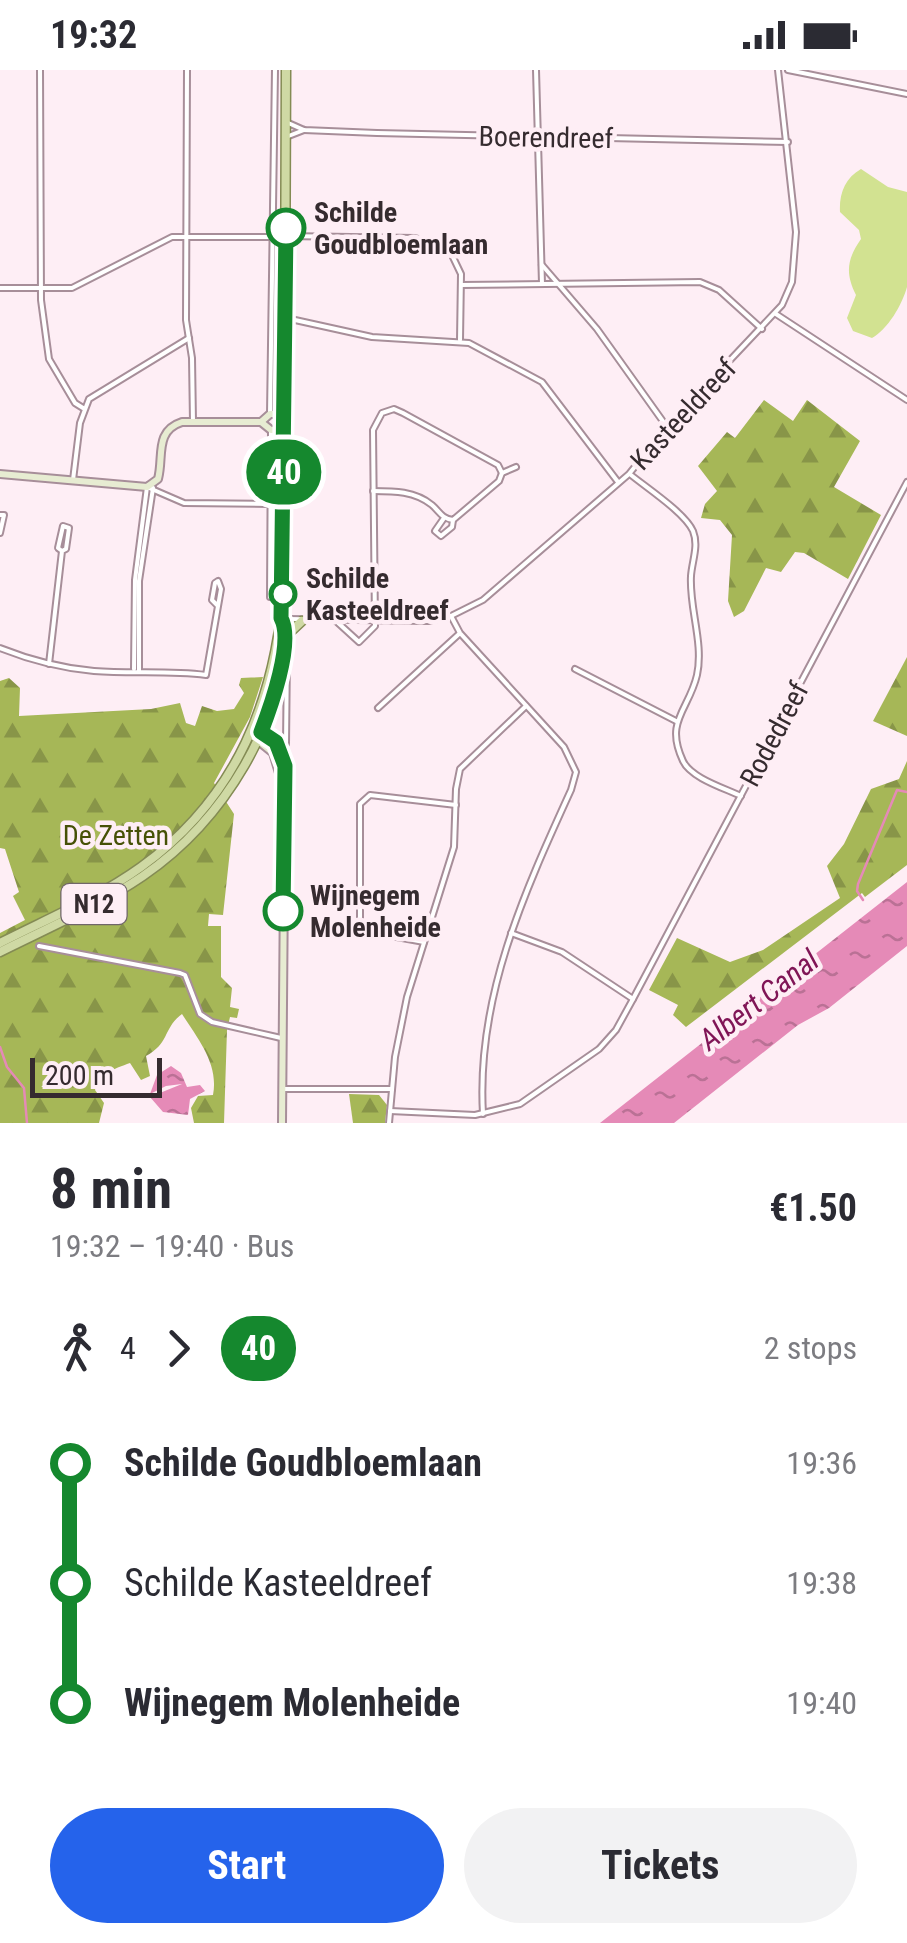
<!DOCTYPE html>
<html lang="en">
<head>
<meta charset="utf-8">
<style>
  :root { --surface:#fff; --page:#f2f2f3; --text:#2b2b33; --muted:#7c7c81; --accent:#2563eb }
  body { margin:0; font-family:"Roboto Condensed",sans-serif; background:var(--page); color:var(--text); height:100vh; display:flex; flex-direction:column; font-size:38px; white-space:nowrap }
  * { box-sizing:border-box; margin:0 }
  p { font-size:32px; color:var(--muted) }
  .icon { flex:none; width:55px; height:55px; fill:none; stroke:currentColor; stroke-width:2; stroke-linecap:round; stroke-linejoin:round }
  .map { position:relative; height:1053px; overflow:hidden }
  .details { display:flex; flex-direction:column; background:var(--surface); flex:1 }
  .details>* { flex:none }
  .badge { padding:0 20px; border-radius:32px; font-size:35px; line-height:65px }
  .scale { position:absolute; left:30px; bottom:25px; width:132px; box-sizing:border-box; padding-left:10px; border:5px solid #352b2f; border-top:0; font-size:28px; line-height:35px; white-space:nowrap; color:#352b2f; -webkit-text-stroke:8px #feeef5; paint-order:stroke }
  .map>.badge { position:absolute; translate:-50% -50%; box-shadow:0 0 0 5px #fff }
  .legs { display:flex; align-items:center; gap:15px; height:110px; padding:0 50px; font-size:32px }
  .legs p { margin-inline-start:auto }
  .head { display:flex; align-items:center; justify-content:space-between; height:170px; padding:0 50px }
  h1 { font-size:55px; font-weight:700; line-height:75px }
  .action { display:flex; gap:20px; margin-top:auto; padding:20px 50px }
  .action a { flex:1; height:115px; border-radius:60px; background:var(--accent); color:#fff; font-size:40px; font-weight:700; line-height:115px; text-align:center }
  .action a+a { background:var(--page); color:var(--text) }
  ul { padding:0 50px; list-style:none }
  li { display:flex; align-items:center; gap:35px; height:120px; font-size:38px }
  li i { display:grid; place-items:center; width:15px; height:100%; margin:0 12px; background:currentColor }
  li i::after { content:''; width:25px; height:25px; margin:-12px; border:8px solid; border-radius:50%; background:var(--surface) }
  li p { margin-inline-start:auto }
  li:first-child i { background:linear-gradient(#0000 50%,currentColor 0) }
  li:last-child i { background:linear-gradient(currentColor 50%,#0000 0) }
  .status { display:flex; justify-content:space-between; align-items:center; height:70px; padding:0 50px; background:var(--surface); direction:ltr }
  .status svg { height:28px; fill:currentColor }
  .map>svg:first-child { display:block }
</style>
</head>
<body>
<div class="status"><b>19:32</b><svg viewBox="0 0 49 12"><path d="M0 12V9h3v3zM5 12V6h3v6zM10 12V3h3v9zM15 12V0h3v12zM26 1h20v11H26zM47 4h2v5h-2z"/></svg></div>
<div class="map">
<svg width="907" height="1053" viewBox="0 0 907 1053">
  <defs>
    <pattern id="forest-firs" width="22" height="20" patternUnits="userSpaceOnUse" patternTransform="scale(2.5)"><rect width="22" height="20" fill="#a6b757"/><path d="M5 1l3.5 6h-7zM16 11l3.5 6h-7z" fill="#889548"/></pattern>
    <pattern id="water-ripples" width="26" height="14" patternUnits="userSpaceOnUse" patternTransform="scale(2.5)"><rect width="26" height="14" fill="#e58ab7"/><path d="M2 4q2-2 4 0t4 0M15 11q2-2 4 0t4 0" fill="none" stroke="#ba7195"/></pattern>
  </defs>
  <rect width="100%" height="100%" fill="#feeef5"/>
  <path fill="#d2e291" d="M861,99L888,117L907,122V217C902,235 888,259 872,268L853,261L847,248L856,225C845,203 847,189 861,169L859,160L840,142C839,124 845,108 861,99Z"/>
  <g fill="url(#forest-firs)">
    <path d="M764,330L793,351L807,330L860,371L834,417L881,445L848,509L804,483L795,482L781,502L766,498L744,541L734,547L728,531L732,465L720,450L701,448L705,434L717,421L698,396L727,362L735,368Z"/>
    <path d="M907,587V666L873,651Z"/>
    <path d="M263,607L250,647L214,713L234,744L223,845L209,844L208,856H221V907L232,918L230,937L239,939L237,948L230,947L227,960L224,1053H194L191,1038L198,1026L213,1025C219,994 198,969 182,944C163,958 170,973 146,986L150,1006L141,1010L130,993C114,999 100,1003 95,1020L104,1033L99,1053H0V863L25,850L13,826L19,822L5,779L0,778V611L9,608L20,618L19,646L151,639L180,633L186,653L195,656L202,636L217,641L234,639L244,623L239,615L241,608Z"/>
    <path d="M907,691V795L865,827L862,823L686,957L673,945L678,935L649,920L677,868L730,892L763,880L840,828L827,796L844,774L871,719L899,709Z"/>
    <path d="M349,1024L379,1025L387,1035L385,1053H353Z"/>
  </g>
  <g fill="url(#water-ripples)">
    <path d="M907,812V876L829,938L798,955L674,1053H600Z"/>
    <path d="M171,996L181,1003L187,1017L200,1015L205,1021L190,1029L188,1045L163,1042L150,1027L182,1014L166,1016L150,1024L157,1005Z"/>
  </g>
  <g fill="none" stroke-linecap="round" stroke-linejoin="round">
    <g stroke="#e58ab7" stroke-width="2.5">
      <path d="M863,830L857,821L858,814L897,720L907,722"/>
      <path d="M0,977L7,997L24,1018L27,1053"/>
    </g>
    <defs>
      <g id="street">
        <path d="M40,0L41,230L49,289L75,333L83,338"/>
        <path d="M187,0L186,250L192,288L193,352"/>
        <path d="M536,0L542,214"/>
        <path d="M788,0L907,24"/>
        <path d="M286,52L304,60L377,63L788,72"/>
        <path d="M286,67L304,60"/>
        <path d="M286,166L415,168L441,175L450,181L461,204L460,270"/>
        <path d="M542,195L597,259L667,357"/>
        <path d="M461,215L700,212L719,220L762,259"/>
        <path d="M0,218H72L172,167H272"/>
        <path d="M776,244L907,330"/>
        <path d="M286,248L372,267L469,273L542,312L618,412"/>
        <path d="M270,344L275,0"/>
        <path d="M631,405C647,418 685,443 693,461C699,476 692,491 691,506C689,538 704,573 697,605C689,640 664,651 683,691C691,708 724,718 741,726"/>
        <path d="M73,410L80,353L89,329L189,268"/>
        <path d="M373,421C394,421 415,421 432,435C440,442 441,448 453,450L499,411L502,403L516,397"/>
        <path d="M0,445H4L0,463"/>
        <path d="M444,448L435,461L441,466L452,457L453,450"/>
        <path d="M270,527L271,360"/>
        <path d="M451,546L460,563L564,677L576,702L571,720C524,823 476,928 483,1044"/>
        <path d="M287,549L428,551L451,546L483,530L629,404L667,357L782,235L792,212L796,162L778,0"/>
        <path d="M336,551L359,572L375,556L373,360L382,343L394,339L403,343L498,395L502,403"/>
        <path d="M0,578C30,590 61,598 94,601C132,604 168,600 206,605L221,519L218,511L215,513L212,530L217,535"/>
        <path d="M49,594L62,481L66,479L69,458L63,456L58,478L62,481"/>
        <path d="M134,599L135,510L147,417L184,433L270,434"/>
        <path d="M575,599L676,651"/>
        <path d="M139,601V511L153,418"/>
        <path d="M378,638L459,564"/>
        <path d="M279,678L286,674L287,584"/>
        <path d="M511,863L562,882L633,929"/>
        <path d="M424,872L375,863L360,854V734L370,725L456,735"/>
        <path d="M39,876L180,903L185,905L200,944L212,952L281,968"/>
        <path d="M282,1019H392"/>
        <path d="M390,1041L475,1045L520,1034L599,979L616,960L633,929L907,412"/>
        <path d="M389,1053L395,987L407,927L454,777L456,719L460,699L526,636"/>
      </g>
      <g id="secondary">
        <path d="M261,352L271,360H284"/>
        <path d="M0,404L147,417L158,409C164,387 154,361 182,352H261L270,344H284"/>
        <path d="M260,661L274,669L285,696L282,1053"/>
        <path d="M251,665L273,683L282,713"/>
      </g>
      <g id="primary">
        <path d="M285,567L302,551"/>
        <path d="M0,873C47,849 98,828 141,797C237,728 276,629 284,515L286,0"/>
        <path d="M0,882C48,858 99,836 143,806C223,751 286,651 285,552L281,548"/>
      </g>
    </defs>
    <use href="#street" stroke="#a78e99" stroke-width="8"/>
    <use href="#secondary" stroke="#a78e99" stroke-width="10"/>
    <use href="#primary" stroke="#848b54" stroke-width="11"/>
    <use href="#street" stroke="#fff" stroke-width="4"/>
    <use href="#secondary" stroke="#e7ecd2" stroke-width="6"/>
    <use href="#primary" stroke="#cfd9a4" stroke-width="8"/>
  </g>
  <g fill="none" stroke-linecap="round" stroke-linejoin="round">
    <defs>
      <path id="line-1" d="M283,841L285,696L276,672L261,662C271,636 294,572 281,548L286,158"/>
    </defs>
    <use href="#line-1" stroke="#fff" stroke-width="22"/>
    <use href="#line-1" stroke="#15882e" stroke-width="15"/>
  </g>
  <g fill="#fff" stroke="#15882e" stroke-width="5">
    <circle cx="286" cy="158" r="18"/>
    <circle cx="283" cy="524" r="12"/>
    <circle cx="283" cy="841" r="18"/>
  </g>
  <g text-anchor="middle" stroke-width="9" stroke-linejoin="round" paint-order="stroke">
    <rect fill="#feeef5" stroke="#71666a" stroke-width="2.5" x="61.5" y="814" width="65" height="40" rx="8"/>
    <g font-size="25" font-weight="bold" fill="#352b2f">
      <text x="94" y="843">N12</text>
    </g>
    <g font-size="28" fill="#352b2f" stroke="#feeef5">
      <text transform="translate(546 67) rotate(1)" y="10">Boerendreef</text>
      <text transform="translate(683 344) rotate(-47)" y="10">Kasteeldreef</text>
      <text transform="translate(774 664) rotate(-62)" y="10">Rodedreef</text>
    </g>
    <g font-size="28" font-weight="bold" fill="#352b2f" stroke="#feeef5" text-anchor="start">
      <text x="314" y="152">Schilde<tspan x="314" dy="32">Goudbloemlaan</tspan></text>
      <text x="306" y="518">Schilde<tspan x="306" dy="32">Kasteeldreef</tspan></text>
      <text x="310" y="835">Wijnegem<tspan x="310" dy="32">Molenheide</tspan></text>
    </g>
    <g font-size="28" fill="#465106" stroke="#feeef5">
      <text x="116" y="775">De Zetten</text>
    </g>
    <g font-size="30" font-style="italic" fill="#801556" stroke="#feeef5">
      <text transform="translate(759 930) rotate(-38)" y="10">Albert Canal</text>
    </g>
  </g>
</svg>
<div class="scale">200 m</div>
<b class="badge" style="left:284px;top:402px;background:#15882e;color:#fff">40</b>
</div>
<section class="details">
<div class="head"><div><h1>8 min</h1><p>19:32 – 19:40 · Bus</p></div><b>€1.50</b></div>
<div class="legs"><svg class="icon" aria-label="walk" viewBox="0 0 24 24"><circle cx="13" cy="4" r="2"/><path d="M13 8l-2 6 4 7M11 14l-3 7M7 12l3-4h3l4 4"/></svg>4<svg class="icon" aria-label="forward" viewBox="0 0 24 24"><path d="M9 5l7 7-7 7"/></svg><b class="badge" style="background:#15882e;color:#fff">40</b><p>2 stops</p></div>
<ul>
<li><i style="color:#15882e"></i><b>Schilde Goudbloemlaan</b><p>19:36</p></li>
<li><i style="color:#15882e"></i><span>Schilde Kasteeldreef</span><p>19:38</p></li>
<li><i style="color:#15882e"></i><b>Wijnegem Molenheide</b><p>19:40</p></li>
</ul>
<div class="action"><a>Start</a><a>Tickets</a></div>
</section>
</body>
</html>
